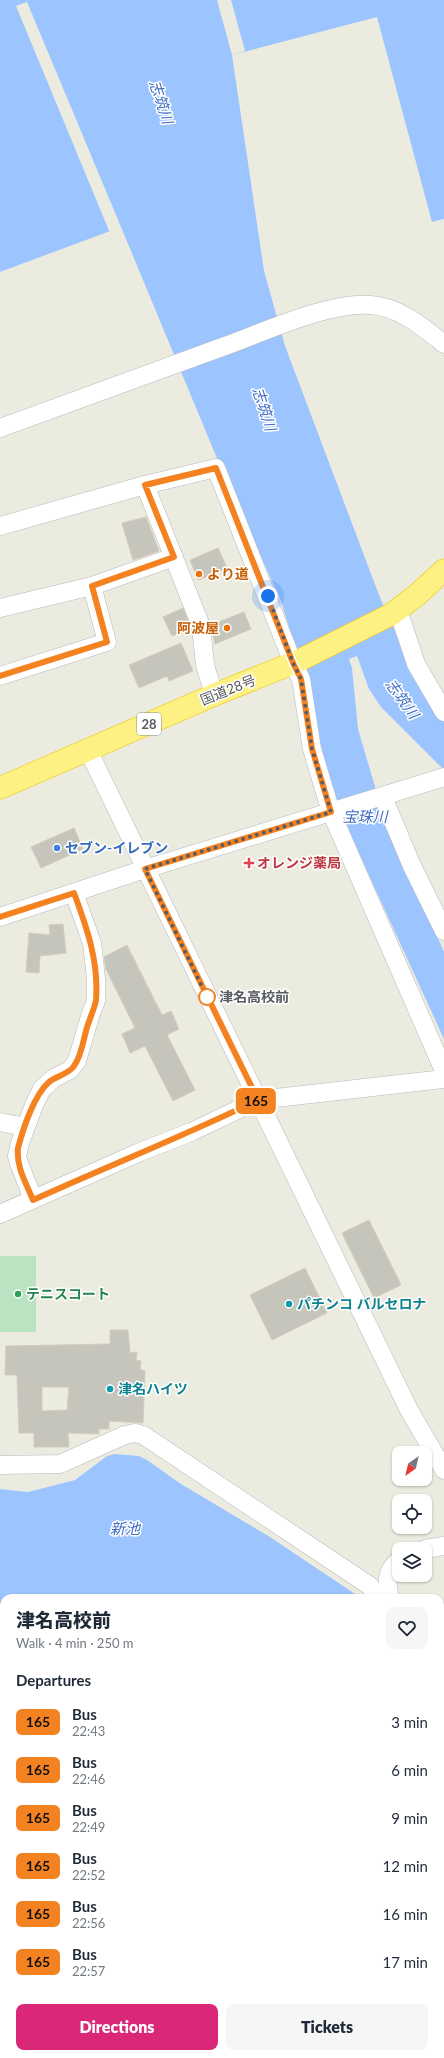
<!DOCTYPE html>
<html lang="en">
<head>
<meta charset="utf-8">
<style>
  :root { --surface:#fff; --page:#f6f6f7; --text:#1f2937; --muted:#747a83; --accent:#db2777 }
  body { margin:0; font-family:Lato,"Noto Sans JP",sans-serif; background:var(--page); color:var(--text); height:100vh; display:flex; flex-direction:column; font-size:15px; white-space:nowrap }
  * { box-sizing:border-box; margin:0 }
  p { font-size:13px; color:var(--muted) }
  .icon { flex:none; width:22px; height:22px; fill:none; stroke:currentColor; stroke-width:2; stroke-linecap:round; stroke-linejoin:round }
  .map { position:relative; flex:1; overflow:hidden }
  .details { position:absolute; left:0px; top:1594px; width:444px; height:464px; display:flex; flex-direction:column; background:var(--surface); border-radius:12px 12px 0 0; box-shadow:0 1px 3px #0004 }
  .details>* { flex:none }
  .badge { padding:0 8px; border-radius:6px; font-size:14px; line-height:26px }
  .needle { width:26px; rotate:214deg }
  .controls { position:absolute; left:392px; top:1446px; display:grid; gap:8px }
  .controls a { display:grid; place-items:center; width:40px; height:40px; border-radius:8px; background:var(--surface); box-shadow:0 1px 3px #0004; font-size:20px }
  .you { position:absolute; width:20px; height:20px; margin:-10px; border:3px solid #fff; border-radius:50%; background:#1a73e8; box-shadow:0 0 0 6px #1a73e833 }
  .map>.badge { position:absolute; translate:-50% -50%; box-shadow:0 0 0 2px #fff }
  h2 { padding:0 16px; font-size:15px; line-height:36px }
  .round { display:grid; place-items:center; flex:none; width:42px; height:42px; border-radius:8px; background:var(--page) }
  .headline { display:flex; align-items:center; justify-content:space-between; height:68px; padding:0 16px }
  h1 { font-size:19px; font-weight:800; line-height:30px }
  .button { display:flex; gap:8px; margin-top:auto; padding:8px 16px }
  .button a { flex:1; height:46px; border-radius:8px; background:var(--accent); color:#fff; font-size:16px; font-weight:800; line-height:46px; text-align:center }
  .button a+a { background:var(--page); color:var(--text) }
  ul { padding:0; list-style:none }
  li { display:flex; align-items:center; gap:12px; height:48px; padding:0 16px }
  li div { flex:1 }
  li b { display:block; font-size:15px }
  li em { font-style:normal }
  li .badge { min-width:44px; font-weight:700; text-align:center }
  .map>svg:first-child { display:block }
</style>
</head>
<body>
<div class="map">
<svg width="444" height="2058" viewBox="0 0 444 2058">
  <rect width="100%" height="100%" fill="#ecebdf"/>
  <g fill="#bae4c1">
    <rect x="0" y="1256" width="36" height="76"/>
    <path d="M440,1718L444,1723V2058H0V1839L4,1835V2054H440Z"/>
  </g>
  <g fill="#9cc5ff">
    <path d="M0,0H444V219L432,222L377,17L232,55L264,271L285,346L379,595L397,636L444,719V770L381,707L369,689L357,656L349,659L352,668L358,729L381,807L444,952V1039L335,801L318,754L305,680L281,601L221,468L121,227L0,272Z"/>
    <path d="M115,1454L139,1456L147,1460L181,1484L270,1537L361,1598H4V1629L0,1628V1489L28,1492L75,1480L107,1456Z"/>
  </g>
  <g fill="#ecebdf">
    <path d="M217,0H231L245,51L232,55Z"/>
    <path d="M27,2L121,227L110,233L16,6Z"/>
  </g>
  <g fill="#c6c5bc" stroke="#d0cdbd" fill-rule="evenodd">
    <path d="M146,517L159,551L133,560L122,523Z"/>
    <path d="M218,548L227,568L198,580L190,560Z"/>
    <path d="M183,608L191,628L172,636L163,617Z"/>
    <path d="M244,612L251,629L215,644L211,625Z"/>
    <path d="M181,643L193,671L169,681L167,676L139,688L129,665Z"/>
    <path d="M74,828L83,849L41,868L31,847Z"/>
    <path d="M63,924L66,953L40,956L39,973L26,972L29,933L50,935L49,925Z"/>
    <path d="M127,945L162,1015L171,1011L179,1029L167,1035L195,1090L173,1101L145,1046L130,1053L122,1034L135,1028L106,969L104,957Z"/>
    <path d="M369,1220L401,1285L374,1298L342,1233Z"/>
    <path d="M305,1268L327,1313L272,1340L250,1295Z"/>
    <path d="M110,1330H128L130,1353L137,1352L136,1360L141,1361L140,1369L145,1371L143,1423L109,1421V1429H99V1434L68,1433L69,1447H34V1433H19L17,1375H5L6,1346L110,1344ZM42,1387H69L67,1410L42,1411Z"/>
  </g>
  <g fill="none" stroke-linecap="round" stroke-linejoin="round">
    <defs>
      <g id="minor">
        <path d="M0,428C75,401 150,374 225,346C264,332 331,301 371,305C400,307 423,327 444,344"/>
        <path d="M145,485L201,626L205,665L214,695"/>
        <path d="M0,526L145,485L216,468L293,663L301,679L312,749L331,812L444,1071"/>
        <path d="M0,608L92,586L174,557"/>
        <path d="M398,610L416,664L444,712"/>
        <path d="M0,676L107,642L92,586"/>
        <path d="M88,750L409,1410L444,1470"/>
        <path d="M383,797L412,866L444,931"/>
        <path d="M0,917L145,869L444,777"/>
        <path d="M0,1122L25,1127"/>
        <path d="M33,1199L19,1163L17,1156L20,1143L34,1105L42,1089L54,1078L70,1070L77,1061L91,1013L96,1001V978L92,943L74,893"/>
        <path d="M0,1214L140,1152L191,1132L258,1100L444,1079"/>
        <path d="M0,1465L60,1464L125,1435L135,1433L143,1435L370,1586L377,1598"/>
        <path d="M425,1549L444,1546"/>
        <path d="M390,1598C386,1582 386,1571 399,1560"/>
      </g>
      <path id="highway" d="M0,788L214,695L298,661L392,614L417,595L444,570"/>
    </defs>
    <use href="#minor" stroke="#b7b9bf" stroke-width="19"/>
    <use href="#highway" stroke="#ebc400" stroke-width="23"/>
    <use href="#minor" stroke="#fff" stroke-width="18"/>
    <use href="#highway" stroke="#fef184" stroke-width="22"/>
  </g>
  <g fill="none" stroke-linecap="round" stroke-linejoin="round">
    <defs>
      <path id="line" d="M0,676L107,642L92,586L174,557L145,485L216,468L293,663L301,679L312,749L331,812L145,869L258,1100C184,1136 108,1166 33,1200C26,1183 16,1167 18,1148C23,1129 34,1095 49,1082C56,1076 69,1074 74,1066C81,1057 83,1042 86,1031C88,1022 95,1008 96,1000C99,962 87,928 74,893L0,917"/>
    </defs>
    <use href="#line" stroke="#fff" stroke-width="9"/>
    <use href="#line" stroke="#f58220" stroke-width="6"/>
    <path stroke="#585b61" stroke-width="4" stroke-dasharray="0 7.2" d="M207,997L145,869L331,812L312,749L301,679L293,663L268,596"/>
  </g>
  <g fill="#e8710a" stroke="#fff" stroke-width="1.5">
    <circle cx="199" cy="574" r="4"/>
    <circle cx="227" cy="628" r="4"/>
  </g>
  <circle fill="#3f7fe0" stroke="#fff" stroke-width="1.5" cx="57" cy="848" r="4"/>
  <path fill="#e0444e" stroke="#fff" stroke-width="1.5" d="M247 857h4v4h4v4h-4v4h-4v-4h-4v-4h4z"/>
  <circle fill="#fff" stroke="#f58220" stroke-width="2" cx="207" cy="997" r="8"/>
  <circle fill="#2e9e5b" stroke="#fff" stroke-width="1.5" cx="18" cy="1294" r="4"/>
  <g fill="#0f9aa8" stroke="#fff" stroke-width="1.5">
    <circle cx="289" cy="1304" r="4"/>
    <circle cx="110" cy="1389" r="4"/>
  </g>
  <g text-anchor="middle" stroke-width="3" stroke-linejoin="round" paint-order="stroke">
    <rect fill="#fff" stroke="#8a8c90" stroke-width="1" x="137" y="713" width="24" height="22" rx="3"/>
    <g font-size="13" font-weight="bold" fill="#585b61">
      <text x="149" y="729">28</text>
    </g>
    <g font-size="14" font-weight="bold" fill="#c56008" stroke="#fff" text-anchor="start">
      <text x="207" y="579">より道</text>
      <text x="219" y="633" text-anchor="end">阿波屋</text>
    </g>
    <g font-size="14" fill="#585b61" stroke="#fff">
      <text transform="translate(228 690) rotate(-22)" y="5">国道28号</text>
    </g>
    <g font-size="14" font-weight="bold" fill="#366cbe" stroke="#fff" text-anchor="start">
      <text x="65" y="853">セブン-イレブン</text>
    </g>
    <g font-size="14" font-weight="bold" fill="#be3a42" stroke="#fff" text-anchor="start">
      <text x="257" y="868">オレンジ薬局</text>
    </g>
    <g font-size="14" font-weight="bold" fill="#585b61" stroke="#fff" text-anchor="start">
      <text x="219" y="1002">津名高校前</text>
    </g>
    <g font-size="14" font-weight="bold" fill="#27864d" stroke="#fff" text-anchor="start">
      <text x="26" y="1299">テニスコート</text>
    </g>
    <g font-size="14" font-weight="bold" fill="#0d838f" stroke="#fff" text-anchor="start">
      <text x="297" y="1309">パチンコ バルセロナ</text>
      <text x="118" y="1394">津名ハイツ</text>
    </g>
    <g font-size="15" font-style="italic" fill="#3e6bc3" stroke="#fff">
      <text transform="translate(161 102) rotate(72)" y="5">志筑川</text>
      <text transform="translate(264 409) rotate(72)" y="5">志筑川</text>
      <text transform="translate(402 699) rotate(54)" y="5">志筑川</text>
      <text x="365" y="822">宝珠川</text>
      <text x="125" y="1534">新池</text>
    </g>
  </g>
</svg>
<div class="controls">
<a><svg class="needle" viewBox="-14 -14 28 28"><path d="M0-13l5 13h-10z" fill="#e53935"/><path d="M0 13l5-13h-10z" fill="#747a83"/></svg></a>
<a><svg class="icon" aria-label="locate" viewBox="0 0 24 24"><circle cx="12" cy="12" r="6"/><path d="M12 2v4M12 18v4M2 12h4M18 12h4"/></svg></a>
<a><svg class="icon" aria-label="layers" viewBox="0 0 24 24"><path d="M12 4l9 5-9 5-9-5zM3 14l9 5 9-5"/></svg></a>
</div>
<div class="you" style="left:268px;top:596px"></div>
<b class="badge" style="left:256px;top:1101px;background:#f58220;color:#111">165</b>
<section class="details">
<div class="headline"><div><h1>津名高校前</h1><p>Walk · 4 min · 250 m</p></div><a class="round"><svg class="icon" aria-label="heart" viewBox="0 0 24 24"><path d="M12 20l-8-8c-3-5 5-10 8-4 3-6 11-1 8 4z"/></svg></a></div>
<h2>Departures</h2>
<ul>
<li><span class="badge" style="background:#f58220;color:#111">165</span><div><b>Bus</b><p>22:43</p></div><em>3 min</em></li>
<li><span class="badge" style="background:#f58220;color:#111">165</span><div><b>Bus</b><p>22:46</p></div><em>6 min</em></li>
<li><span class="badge" style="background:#f58220;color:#111">165</span><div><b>Bus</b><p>22:49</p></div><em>9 min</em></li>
<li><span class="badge" style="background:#f58220;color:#111">165</span><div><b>Bus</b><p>22:52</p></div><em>12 min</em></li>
<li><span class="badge" style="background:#f58220;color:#111">165</span><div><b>Bus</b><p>22:56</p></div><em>16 min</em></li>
<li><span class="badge" style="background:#f58220;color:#111">165</span><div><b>Bus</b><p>22:57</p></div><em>17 min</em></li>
</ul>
<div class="button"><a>Directions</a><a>Tickets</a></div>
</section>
</div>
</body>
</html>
